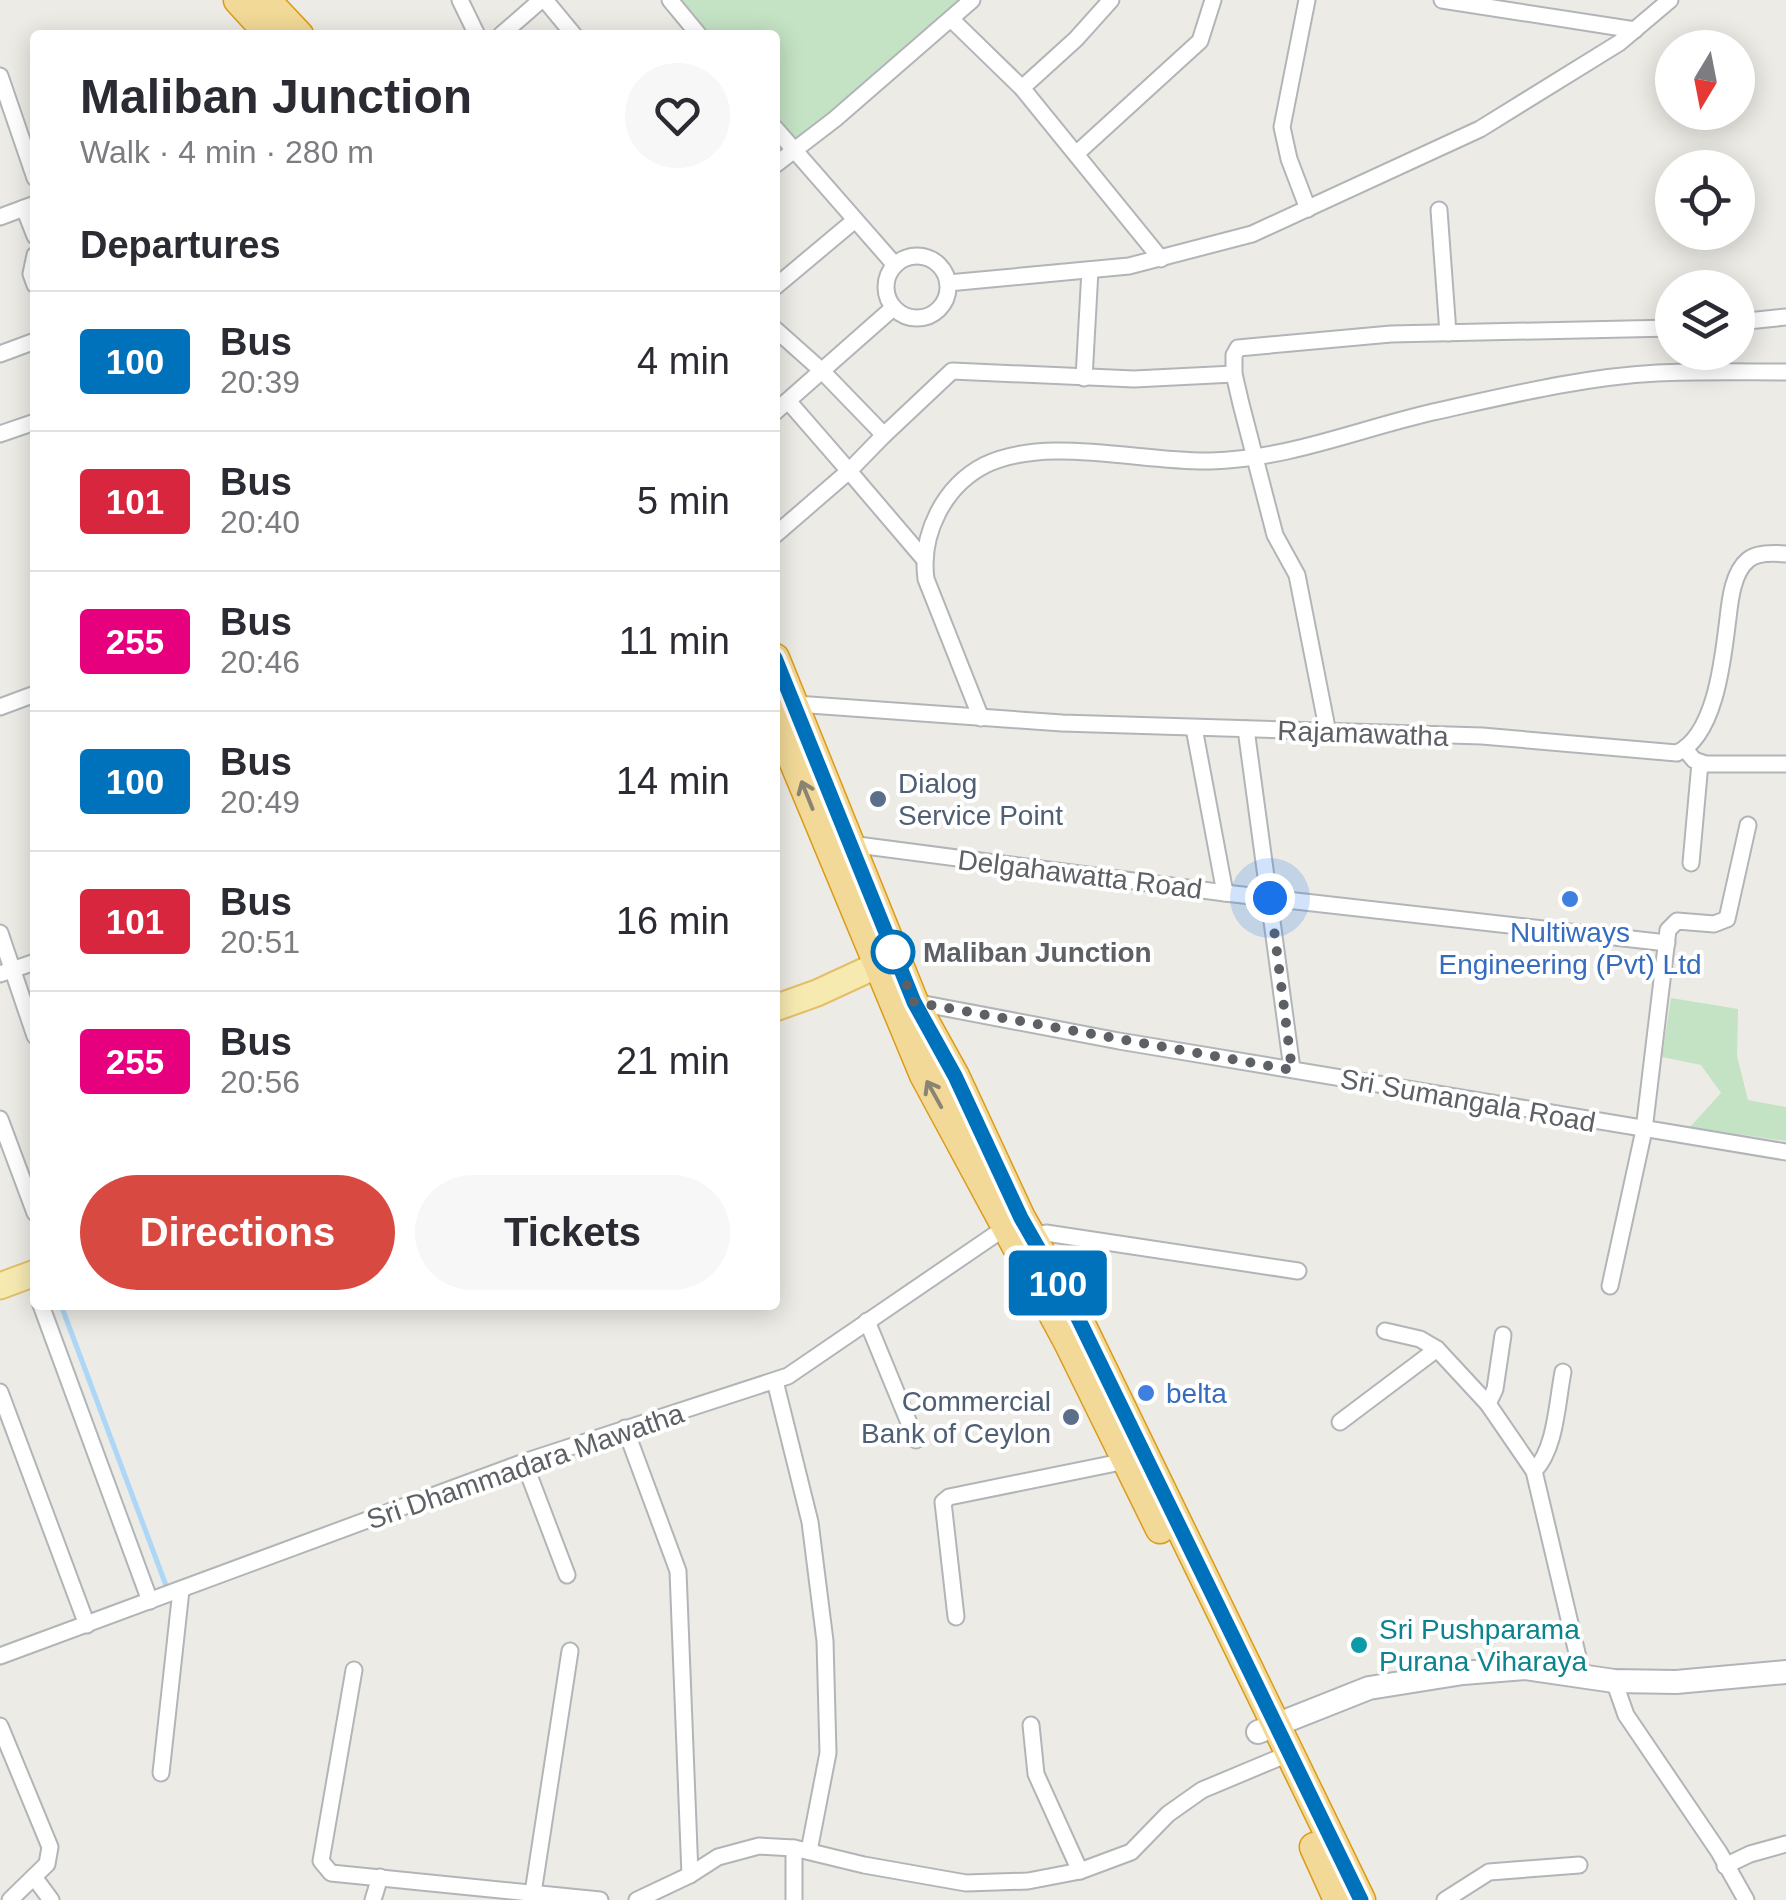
<!DOCTYPE html>
<html lang="en">
<head>
<meta charset="utf-8">
<style>
  :root { --surface:#fff; --page:#f7f7f7; --text:#2b2b33; --muted:#7c7c81; --line:#e1e1e2; --accent:#d84a41 }
  body { margin:0; font-family:Arial,sans-serif; background:var(--page); color:var(--text); height:100vh; display:flex; flex-direction:column; font-size:38px; white-space:nowrap }
  * { box-sizing:border-box; margin:0 }
  p { font-size:32px; color:var(--muted) }
  .icon { flex:none; width:55px; height:55px; fill:none; stroke:currentColor; stroke-width:2; stroke-linecap:round; stroke-linejoin:round }
  .map { position:relative; flex:1; overflow:hidden }
  .sheet { position:absolute; left:30px; top:30px; width:750px; height:1280px; display:flex; flex-direction:column; background:var(--surface); border-radius:10px; box-shadow:0 5px 25px #0003 }
  .sheet>* { flex:none }
  .badge { padding:0 20px; border-radius:8px; font-size:35px; line-height:65px }
  .needle { width:65px; rotate:190deg }
  .tools { position:absolute; left:1655px; top:30px; display:grid; gap:20px }
  .tools a { display:grid; place-items:center; width:100px; height:100px; border-radius:50%; background:var(--surface); box-shadow:0 5px 25px #0003; font-size:50px }
  .you { position:absolute; width:50px; height:50px; margin:-25px; border:8px solid #fff; border-radius:50%; background:#1a73e8; box-shadow:0 0 0 15px #1a73e833 }
  .map>.badge { position:absolute; translate:-50% -50%; box-shadow:0 0 0 5px #fff }
  h2 { padding:0 50px; font-size:38px; line-height:90px }
  .round { display:grid; place-items:center; flex:none; width:105px; height:105px; border-radius:52px; background:var(--page) }
  .overview { display:flex; align-items:center; justify-content:space-between; height:170px; padding:0 50px }
  h1 { font-size:48px; font-weight:700; line-height:75px }
  .action { display:flex; gap:20px; margin-top:auto; padding:20px 50px }
  .action a { flex:1; height:115px; border-radius:60px; background:var(--accent); color:#fff; font-size:40px; font-weight:700; line-height:115px; text-align:center }
  .action a+a { background:var(--page); color:var(--text) }
  ul { padding:0; list-style:none }
  li { display:flex; align-items:center; gap:30px; height:140px; padding:0 50px; border-top:2px solid var(--line) }
  li div { flex:1 }
  li b { display:block; font-size:38px }
  li em { font-style:normal }
  li .badge { min-width:110px; font-weight:700; text-align:center }
  .map>svg:first-child { display:block }
</style>
</head>
<body>
<div class="map">
<svg width="1786" height="1900" viewBox="0 0 1786 1900">
  <rect width="100%" height="100%" fill="#edebe5"/>
  <g fill="#c4e2c4">
    <path d="M681,0H962L793,143L775,120V35H708Z"/>
    <path d="M1671,998L1738,1009L1737,1056L1748,1100L1786,1107V1141L1690,1127L1721,1093L1701,1065L1662,1057Z"/>
  </g>
  <g fill="none" stroke-linecap="round" stroke-linejoin="round">
    <g stroke="#acd7f6" stroke-width="5">
      <path d="M775,637L781,650"/>
      <path d="M61,1305L167,1588"/>
    </g>
    <defs>
      <g id="street">
        <path d="M460,0L477,35"/>
        <path d="M545,0L574,35"/>
        <path d="M670,0L699,35"/>
        <path d="M1307,0L1282,127L1289,159L1308,209"/>
        <path d="M1442,0L1635,30"/>
        <path d="M951,19L1022,88L1161,259"/>
        <path d="M501,35L541,0"/>
        <path d="M0,76L35,178"/>
        <path d="M1022,88L1076,39L1111,0"/>
        <path d="M775,128L895,265"/>
        <path d="M1076,154L1200,41L1213,0"/>
        <path d="M775,165L835,119L972,0"/>
        <path d="M24,208L35,236"/>
        <path d="M1439,210L1448,333"/>
        <path d="M0,217L35,204"/>
        <path d="M35,255L31,274L35,285"/>
        <circle cx="917" cy="287" r="31"/>
        <path d="M948,283L1129,266L1252,234L1480,129L1619,43L1670,0"/>
        <path d="M775,287L855,220"/>
        <path d="M1738,322L1786,317"/>
        <path d="M775,329L821,370L884,435L849,471L924,559"/>
        <path d="M0,354L35,341"/>
        <path d="M1084,378L1090,270"/>
        <path d="M775,412L893,308"/>
        <path d="M0,434L35,422"/>
        <path d="M884,435L952,371L1134,379L1234,374"/>
        <path d="M775,535L849,471L789,402"/>
        <path d="M796,704L1062,723L1482,736L1677,753C1716,735 1723,658 1728,618C1730,600 1733,572 1748,560C1757,552 1775,553 1786,554"/>
        <path d="M0,707L35,694"/>
        <path d="M981,718L926,579C920,534 944,486 985,465C1047,435 1143,463 1211,461C1288,459 1359,429 1433,412C1506,396 1582,377 1657,373C1700,371 1743,372 1786,372"/>
        <path d="M1194,728L1225,893"/>
        <path d="M1246,729L1292,1069"/>
        <path d="M1328,733L1297,575L1275,535L1241,404L1234,374V355L1238,348L1391,334L1672,328"/>
        <path d="M1685,749L1694,760L1706,764H1786"/>
        <path d="M850,844L1225,893L1667,943"/>
        <path d="M1691,863L1700,763"/>
        <path d="M0,933L35,1036"/>
        <path d="M0,974L35,962"/>
        <path d="M914,1002L1119,1041L1786,1152"/>
        <path d="M0,1119L35,1213"/>
        <path d="M1026,1237L1046,1233L1298,1271"/>
        <path d="M1610,1286L1644,1130L1668,930L1677,921L1714,924L1727,919L1748,825"/>
        <path d="M41,1305L150,1601"/>
        <path d="M867,1321L916,1440"/>
        <path d="M1437,1349L1488,1404L1534,1471L1582,1674"/>
        <path d="M775,1381L810,1522L825,1641L828,1753L809,1851"/>
        <path d="M0,1392L87,1625"/>
        <path d="M1488,1404L1495,1389L1503,1335"/>
        <path d="M1340,1422L1437,1349L1420,1339L1385,1331"/>
        <path d="M625,1428L678,1571L690,1875"/>
        <path d="M524,1462L567,1575"/>
        <path d="M1534,1471C1556,1449 1557,1402 1563,1372"/>
        <path d="M956,1617L943,1502L949,1497L1126,1461"/>
        <path d="M0,1656L524,1462L788,1376L1009,1225"/>
        <path d="M354,1670L321,1861L331,1873L600,1900"/>
        <path d="M1614,1681L1626,1715L1719,1852L1746,1900"/>
        <path d="M1031,1725L1036,1774L1080,1871"/>
        <path d="M0,1726L50,1847L47,1864L10,1900"/>
        <path d="M161,1773L181,1590"/>
        <path d="M1725,1866L1750,1854L1786,1844"/>
        <path d="M34,1877L51,1900"/>
        <path d="M533,1893L570,1651"/>
        <path d="M373,1900L380,1877"/>
        <path d="M637,1900L690,1875L718,1857L759,1846L794,1848L864,1865L966,1883L1028,1881L1080,1871L1131,1852L1168,1814L1202,1790L1288,1754"/>
        <path d="M794,1900V1848"/>
        <path d="M1445,1900L1489,1872L1579,1865"/>
      </g>
      <path id="secondary" d="M1258,1732L1369,1688L1463,1673L1525,1668L1614,1681L1676,1682L1786,1672"/>
      <g id="primary">
        <path d="M775,1008L817,993L895,957"/>
        <path d="M0,1286L35,1273"/>
      </g>
      <g id="highway">
        <path d="M238,0L270,35"/>
        <path d="M266,0L299,35"/>
        <path d="M775,658L914,1002L955,1076L1021,1218L1078,1318L1361,1900"/>
        <path d="M775,717L924,1075L1068,1342L1160,1529"/>
        <path d="M1314,1847L1338,1900"/>
      </g>
    </defs>
    <use href="#street" stroke="#b2b5b8" stroke-width="19"/>
    <use href="#secondary" stroke="#b1b4b8" stroke-width="26"/>
    <use href="#primary" stroke="#e3bf68" stroke-width="29"/>
    <use href="#highway" stroke="#db9b17" stroke-width="31"/>
    <use href="#street" stroke="#fff" stroke-width="15"/>
    <use href="#secondary" stroke="#fff" stroke-width="22"/>
    <use href="#primary" stroke="#f7eab1" stroke-width="25"/>
    <use href="#highway" stroke="#f2d997" stroke-width="28"/>
  </g>
  <defs><path id="oneway-shaft" d="M-6 0H5M1.5-3L5.5 0L1.5 3" fill="none" stroke-width="1.6" stroke-linecap="round" stroke-linejoin="round" transform="scale(2.5)"/></defs>
  <g stroke="#8a8473">
    <use href="#oneway-shaft" transform="translate(807 795) rotate(-112)"/>
    <use href="#oneway-shaft" transform="translate(934 1094) rotate(-119)"/>
  </g>
  <g fill="none" stroke-linecap="round" stroke-linejoin="round">
    <defs>
      <path id="line" d="M775,658L914,1002L955,1076L1021,1218L1078,1318L1361,1900"/>
    </defs>
    <use href="#line" stroke="#fff" stroke-width="22"/>
    <use href="#line" stroke="#0072bc" stroke-width="15"/>
    <path stroke="#5d6064" stroke-width="10" stroke-dasharray="0 18" d="M893,952L914,1002L1292,1070L1270,898"/>
  </g>
  <g fill="#5c6f8a" stroke="#fff" stroke-width="4">
    <circle cx="878" cy="799" r="10"/>
    <circle cx="1071" cy="1417" r="10"/>
  </g>
  <g fill="#3f7fe0" stroke="#fff" stroke-width="4">
    <circle cx="1570" cy="899" r="10"/>
    <circle cx="1146" cy="1393" r="10"/>
  </g>
  <circle fill="#fff" stroke="#0072bc" stroke-width="5" cx="893" cy="952" r="20"/>
  <circle fill="#0f9aa8" stroke="#fff" stroke-width="4" cx="1359" cy="1645" r="10"/>
  <g text-anchor="middle" stroke-width="8" stroke-linejoin="round" paint-order="stroke">
    <g font-size="28" fill="#5d6064" stroke="#fff">
      <text transform="translate(1363 733) rotate(2)" y="10">Rajamawatha</text>
      <text transform="translate(1080 874) rotate(7)" y="10">Delgahawatta Road</text>
      <text transform="translate(1468 1100) rotate(10)" y="10">Sri Sumangala Road</text>
      <text transform="translate(525 1466) rotate(-19)" y="10">Sri Dhammadara Mawatha</text>
    </g>
    <g font-size="28" fill="#4e5e75" stroke="#fff" text-anchor="start">
      <text x="898" y="793">Dialog<tspan x="898" dy="32">Service Point</tspan></text>
      <text x="1051" y="1411" text-anchor="end">Commercial<tspan x="1051" dy="32">Bank of Ceylon</tspan></text>
    </g>
    <g font-size="28" fill="#366cbe" stroke="#fff">
      <text x="1570" y="942">Nultiways<tspan x="1570" dy="32">Engineering (Pvt) Ltd</tspan></text>
      <text x="1166" y="1403" text-anchor="start">belta</text>
    </g>
    <g font-size="28" font-weight="bold" fill="#5d6064" stroke="#fff" text-anchor="start">
      <text x="923" y="962">Maliban Junction</text>
    </g>
    <g font-size="28" fill="#0d838f" stroke="#fff" text-anchor="start">
      <text x="1379" y="1639">Sri Pushparama<tspan x="1379" dy="32">Purana Viharaya</tspan></text>
    </g>
  </g>
</svg>
<div class="tools">
<a><svg class="needle" viewBox="-14 -14 28 28"><path d="M0-13l5 13h-10z" fill="#e53935"/><path d="M0 13l5-13h-10z" fill="#7c7c81"/></svg></a>
<a><svg class="icon" aria-label="locate" viewBox="0 0 24 24"><circle cx="12" cy="12" r="6"/><path d="M12 2v4M12 18v4M2 12h4M18 12h4"/></svg></a>
<a><svg class="icon" aria-label="layers" viewBox="0 0 24 24"><path d="M12 4l9 5-9 5-9-5zM3 14l9 5 9-5"/></svg></a>
</div>
<div class="you" style="left:1270px;top:898px"></div>
<b class="badge" style="left:1058px;top:1283px;background:#0072bc;color:#fff">100</b>
<section class="sheet">
<div class="overview"><div><h1>Maliban Junction</h1><p>Walk · 4 min · 280 m</p></div><a class="round"><svg class="icon" aria-label="heart" viewBox="0 0 24 24"><path d="M12 20l-8-8c-3-5 5-10 8-4 3-6 11-1 8 4z"/></svg></a></div>
<h2>Departures</h2>
<ul>
<li><span class="badge" style="background:#0072bc;color:#fff">100</span><div><b>Bus</b><p>20:39</p></div><em>4 min</em></li>
<li><span class="badge" style="background:#d7263d;color:#fff">101</span><div><b>Bus</b><p>20:40</p></div><em>5 min</em></li>
<li><span class="badge" style="background:#e6007e;color:#fff">255</span><div><b>Bus</b><p>20:46</p></div><em>11 min</em></li>
<li><span class="badge" style="background:#0072bc;color:#fff">100</span><div><b>Bus</b><p>20:49</p></div><em>14 min</em></li>
<li><span class="badge" style="background:#d7263d;color:#fff">101</span><div><b>Bus</b><p>20:51</p></div><em>16 min</em></li>
<li><span class="badge" style="background:#e6007e;color:#fff">255</span><div><b>Bus</b><p>20:56</p></div><em>21 min</em></li>
</ul>
<div class="action"><a>Directions</a><a>Tickets</a></div>
</section>
</div>
</body>
</html>
